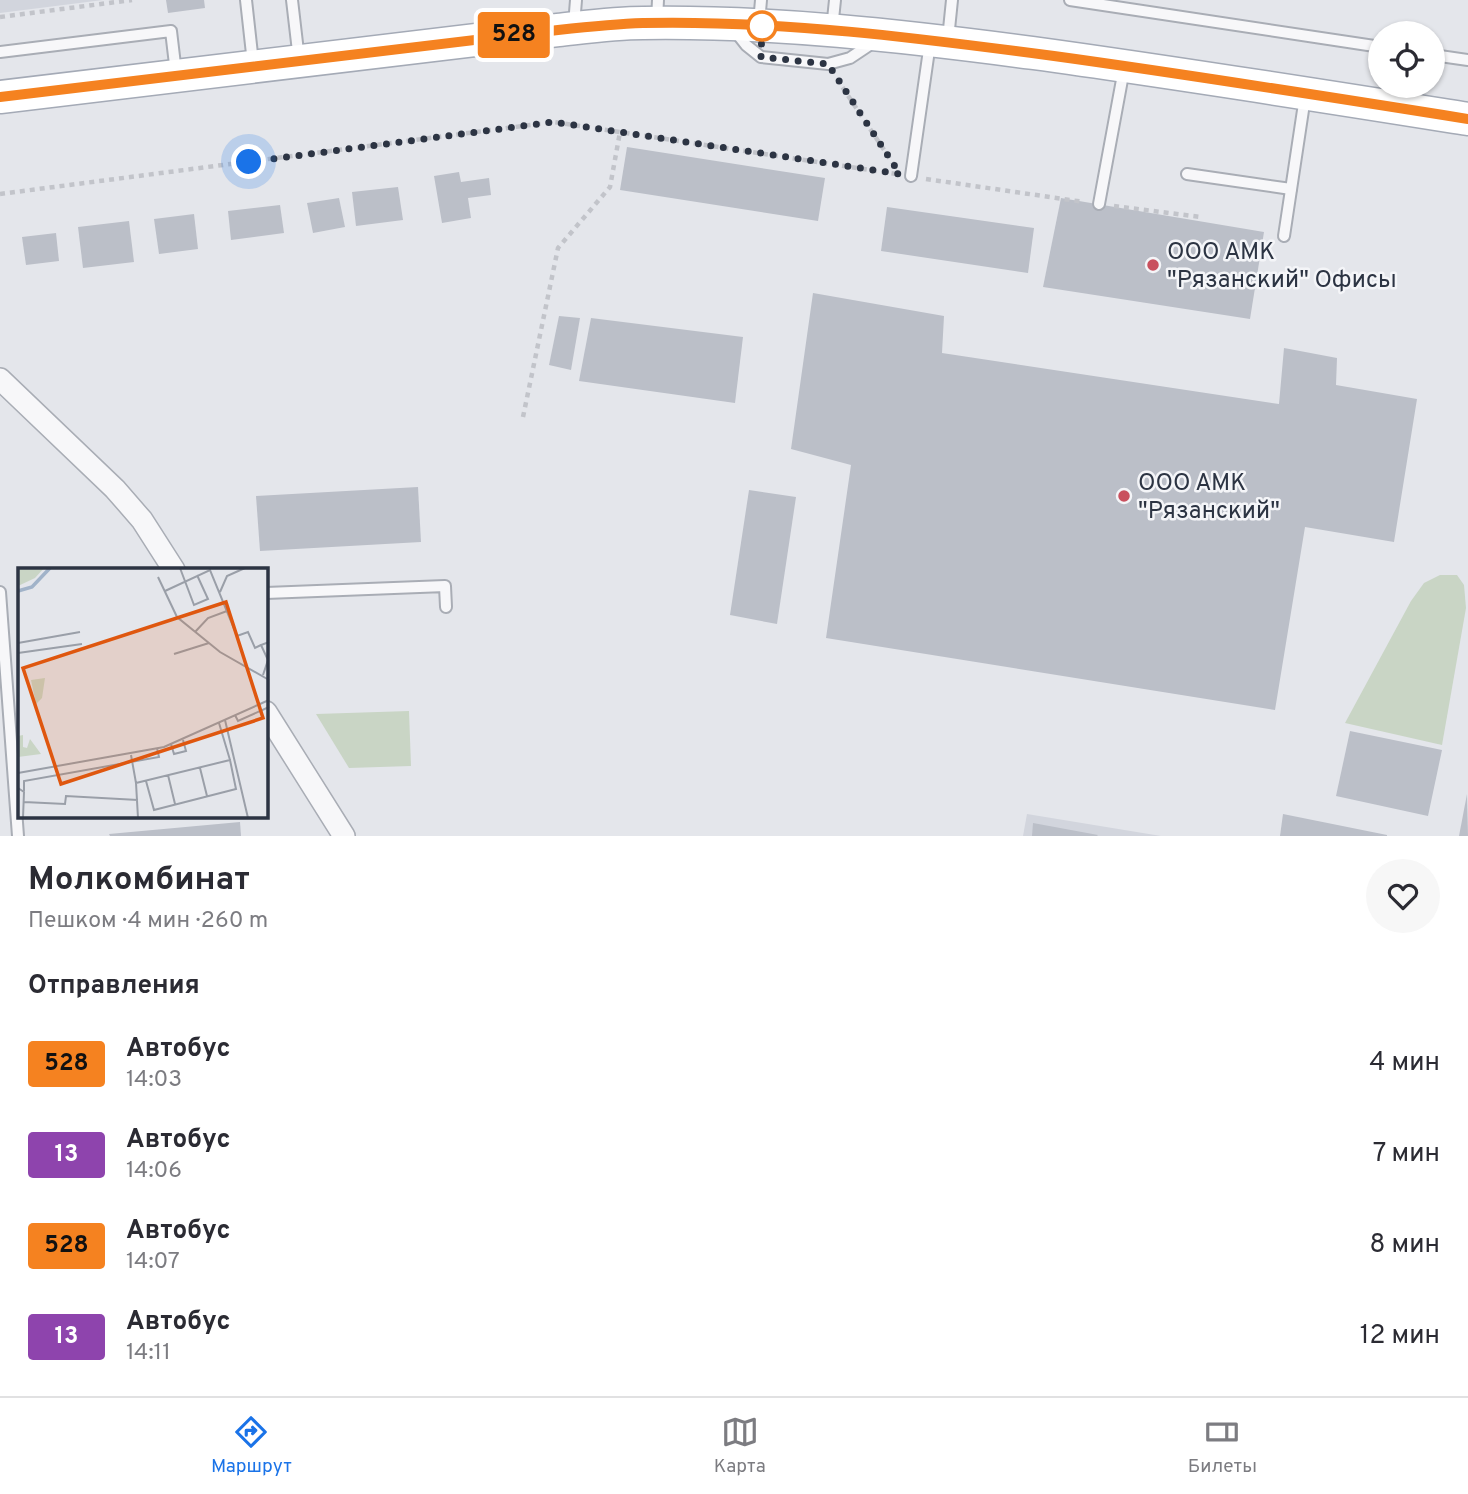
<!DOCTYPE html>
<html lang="ru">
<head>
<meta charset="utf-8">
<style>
  :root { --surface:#fff; --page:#f7f7f7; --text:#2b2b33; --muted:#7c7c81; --line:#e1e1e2; --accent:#1a73e8 }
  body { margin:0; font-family:Overpass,sans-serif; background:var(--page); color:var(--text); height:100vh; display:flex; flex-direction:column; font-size:26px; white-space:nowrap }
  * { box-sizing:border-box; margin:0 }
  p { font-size:23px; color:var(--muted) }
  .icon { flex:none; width:38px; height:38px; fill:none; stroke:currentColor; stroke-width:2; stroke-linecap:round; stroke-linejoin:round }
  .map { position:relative; height:836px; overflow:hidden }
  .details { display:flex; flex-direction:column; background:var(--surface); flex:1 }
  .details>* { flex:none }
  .badge { padding:0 14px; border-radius:5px; font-size:24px; line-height:46px }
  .fabs { position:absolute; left:1368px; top:21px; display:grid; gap:14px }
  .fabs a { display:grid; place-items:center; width:77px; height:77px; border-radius:50%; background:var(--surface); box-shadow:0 2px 5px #0004; font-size:35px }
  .you { position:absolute; width:35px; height:35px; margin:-18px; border:5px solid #fff; border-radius:50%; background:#1a73e8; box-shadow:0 0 0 10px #1a73e833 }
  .map>.badge { position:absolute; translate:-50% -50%; box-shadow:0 0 0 4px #fff }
  h2 { padding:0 28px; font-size:26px; line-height:63px }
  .round { display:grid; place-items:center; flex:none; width:74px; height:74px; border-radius:37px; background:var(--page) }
  .overview { display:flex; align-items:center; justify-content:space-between; height:119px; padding:0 28px }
  h1 { font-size:33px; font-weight:700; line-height:52px }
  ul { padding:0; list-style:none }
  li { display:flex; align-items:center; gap:21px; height:91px; padding:0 28px }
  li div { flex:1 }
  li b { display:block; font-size:26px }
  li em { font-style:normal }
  li .badge { min-width:77px; font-weight:700; text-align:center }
  .dock { display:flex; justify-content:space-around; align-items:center; height:98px; border-top:2px solid var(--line); background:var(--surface); font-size:19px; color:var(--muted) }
  .dock a { display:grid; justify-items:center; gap:4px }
  .dock .selected { color:var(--accent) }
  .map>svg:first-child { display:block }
</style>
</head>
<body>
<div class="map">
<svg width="1468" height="836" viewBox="0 0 1468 836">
  <rect width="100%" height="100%" fill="#e4e6eb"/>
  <g fill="#d2d5dd">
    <path d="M0,0H103L0,13Z"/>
    <path d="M1027,814L1161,836H1023Z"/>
  </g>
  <g fill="#c9d5c5">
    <path d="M1440,575H1457L1464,585L1466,608L1442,745L1345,723L1411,601L1424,583Z"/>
    <path d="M409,711L411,766L349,768L316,714Z"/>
  </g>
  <g fill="#bbbfc8">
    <path d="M166,0H204L205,8L168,13Z"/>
    <path d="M627,147L825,178L818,221L620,190Z"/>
    <path d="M459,172L461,182L489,178L491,195L468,198L471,218L442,223L434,176Z"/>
    <path d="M398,187L403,220L356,226L352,192Z"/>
    <path d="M339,198L345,227L313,233L307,203Z"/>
    <path d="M1061,198L1264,232L1250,319L1043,287Z"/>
    <path d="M280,205L284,233L231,240L228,211Z"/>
    <path d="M887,207L1034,228L1028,273L881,251Z"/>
    <path d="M194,214L198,249L159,254L154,219Z"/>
    <path d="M129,221L134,262L83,268L78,227Z"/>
    <path d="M56,233L59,261L26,265L22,237Z"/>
    <path d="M813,293L944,316L942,353L1279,404L1284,348L1337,358L1336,385L1417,399L1394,542L1305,527L1275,710L826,638L851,465L791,449Z"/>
    <path d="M559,316L580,318L571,370L549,365Z"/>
    <path d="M591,318L743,337L735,403L579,381Z"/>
    <path d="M418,487L421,542L260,551L256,496Z"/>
    <path d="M749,490L796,497L777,624L730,615Z"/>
    <path d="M1350,731L1442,750L1428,816L1336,796Z"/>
    <path d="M1467,794L1468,836H1459Z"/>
    <path d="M1283,814L1387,835V836H1280Z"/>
    <path d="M240,822L241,836H110L109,834Z"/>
    <path d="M1033,823L1098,835L1097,836H1032Z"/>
  </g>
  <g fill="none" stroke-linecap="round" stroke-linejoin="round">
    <defs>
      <g id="service">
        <path d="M246,0L253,63"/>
        <path d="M292,0L299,60"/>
        <path d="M1070,0L1381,47"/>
        <path d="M657,20L658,0"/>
        <path d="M759,23L761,0"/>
        <path d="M574,25L576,0"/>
        <path d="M832,29L835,0"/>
        <path d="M735,31L746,45L761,57L828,64L850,58L874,42"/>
        <path d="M948,39L952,0"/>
        <path d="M0,52L171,31L176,73"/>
        <path d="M1433,55L1468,60"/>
        <path d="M1187,174L1291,189"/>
        <path d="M911,176L930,43"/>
        <path d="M1099,204L1124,69"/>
        <path d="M1284,236L1305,97"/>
        <path d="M0,592L18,836"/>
        <path d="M266,593L445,586L446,607"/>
      </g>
      <g id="minor">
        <path d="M0,379L115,489L142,520L174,570"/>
        <path d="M266,712L344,836"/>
      </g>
      <path id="primary" d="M0,97L558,30C586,27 615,23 643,23C773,21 904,36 1033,53C1179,73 1323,96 1468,119"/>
    </defs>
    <use href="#service" stroke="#a9adb5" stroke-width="14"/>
    <use href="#minor" stroke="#a9adb5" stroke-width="24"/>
    <use href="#primary" stroke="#a4aab6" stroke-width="35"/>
    <g stroke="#c2c4ca" stroke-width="4.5" stroke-dasharray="5 5" stroke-linecap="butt">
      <path d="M0,17L132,0"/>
      <path d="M837,79L896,168"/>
      <path d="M926,179L1084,202"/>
      <path d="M0,194L553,122L897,174"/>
      <path d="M1114,206L1201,217"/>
      <path d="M523,417L558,248L610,187L620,132"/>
    </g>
    <use href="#service" stroke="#f7f7f9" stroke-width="10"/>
    <use href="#minor" stroke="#f7f7f9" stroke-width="21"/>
    <use href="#primary" stroke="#fff" stroke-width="32"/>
  </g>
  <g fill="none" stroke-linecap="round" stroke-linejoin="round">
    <defs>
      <path id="line" d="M0,97L558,30C586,27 615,24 643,23C780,20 918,38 1054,56C1192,75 1330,97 1468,119"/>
    </defs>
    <use href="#line" stroke="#fff" stroke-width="16"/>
    <use href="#line" stroke="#f58220" stroke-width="10"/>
    <path stroke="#2c3443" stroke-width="7" stroke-dasharray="0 12.6" d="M249,162L553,122L900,174L828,64L761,57L762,26"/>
  </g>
  <circle fill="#fff" stroke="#f58220" stroke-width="3.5" cx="762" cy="26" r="14"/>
  <g fill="#c9505e" stroke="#f4f5f8" stroke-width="2.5">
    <circle cx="1153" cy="265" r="7"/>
    <circle cx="1124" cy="496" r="7"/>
  </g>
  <g text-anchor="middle" stroke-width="5" stroke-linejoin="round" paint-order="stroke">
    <g font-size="24" fill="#2c3443" stroke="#f4f5f8" text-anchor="start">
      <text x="1167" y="259">ООО АМК<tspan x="1167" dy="28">"Рязанский" Офисы</tspan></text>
      <text x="1138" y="490">ООО АМК<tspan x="1138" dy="28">"Рязанский"</tspan></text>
    </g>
  </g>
  <g transform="translate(18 568)">
    <rect width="250" height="250" fill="#e4e6eb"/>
    <path d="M0,0H26L17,10L0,18ZM27,110L24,130L18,136L13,112ZM5,167V179L9,180L12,171L23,186L0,189V168Z" fill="#c9d5c5"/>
    <path fill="none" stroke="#a1b3c9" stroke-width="3.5" d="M0,23L14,19L32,0"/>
    <path fill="none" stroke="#9a9fa8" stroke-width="2" d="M162,0L176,37L190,31L179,7M140,9L159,49L202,84L251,112M147,23L192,2L219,68L230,64L237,80L243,77M202,24L209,8L227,0M177,64L190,50L209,43M0,75L62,64M0,85L64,76M156,86L191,75M245,107L250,92L243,77L251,74M217,147L220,153L251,139M207,152L230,250M153,176L156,186L168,183L165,172M113,187L118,215L212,192L201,155M182,200L189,228M0,205L146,179L251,132M150,207L157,236M128,213L136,242L218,221L212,192M118,215L120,250M0,220L6,224L5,250M6,223V213L141,189L139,180M6,234L47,236L48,228L120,232"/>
    <path fill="#df570f" fill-opacity="0.15" stroke="#df570f" stroke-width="3.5" d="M208,34L245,150L43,216L5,100Z"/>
    <rect width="250" height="250" fill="none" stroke="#2c3443" stroke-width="3.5"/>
  </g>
</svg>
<div class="fabs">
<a><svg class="icon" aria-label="locate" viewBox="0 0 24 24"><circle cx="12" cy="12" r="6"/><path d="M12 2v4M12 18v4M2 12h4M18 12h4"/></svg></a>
</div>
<div class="you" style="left:249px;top:162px"></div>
<b class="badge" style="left:514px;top:35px;background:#f58220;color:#111">528</b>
</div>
<section class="details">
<div class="overview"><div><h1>Молкомбинат</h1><p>Пешком · 4 мин · 260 m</p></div><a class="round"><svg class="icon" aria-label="heart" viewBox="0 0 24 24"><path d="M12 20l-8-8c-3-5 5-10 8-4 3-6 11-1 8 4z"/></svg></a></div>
<h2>Отправления</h2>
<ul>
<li><span class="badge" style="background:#f58220;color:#111">528</span><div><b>Автобус</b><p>14:03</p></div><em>4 мин</em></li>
<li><span class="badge" style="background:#8e44ad;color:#fff">13</span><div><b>Автобус</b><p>14:06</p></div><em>7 мин</em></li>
<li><span class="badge" style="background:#f58220;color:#111">528</span><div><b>Автобус</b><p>14:07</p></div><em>8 мин</em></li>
<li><span class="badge" style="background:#8e44ad;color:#fff">13</span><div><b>Автобус</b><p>14:11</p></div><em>12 мин</em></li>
</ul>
</section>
<nav class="dock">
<a class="selected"><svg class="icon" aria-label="directions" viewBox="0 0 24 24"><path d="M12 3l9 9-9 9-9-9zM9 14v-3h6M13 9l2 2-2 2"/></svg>Маршрут</a>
<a><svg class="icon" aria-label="map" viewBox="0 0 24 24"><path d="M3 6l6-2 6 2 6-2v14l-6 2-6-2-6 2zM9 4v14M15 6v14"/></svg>Карта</a>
<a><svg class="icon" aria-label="tickets" viewBox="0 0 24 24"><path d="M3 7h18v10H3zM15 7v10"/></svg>Билеты</a>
</nav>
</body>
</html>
